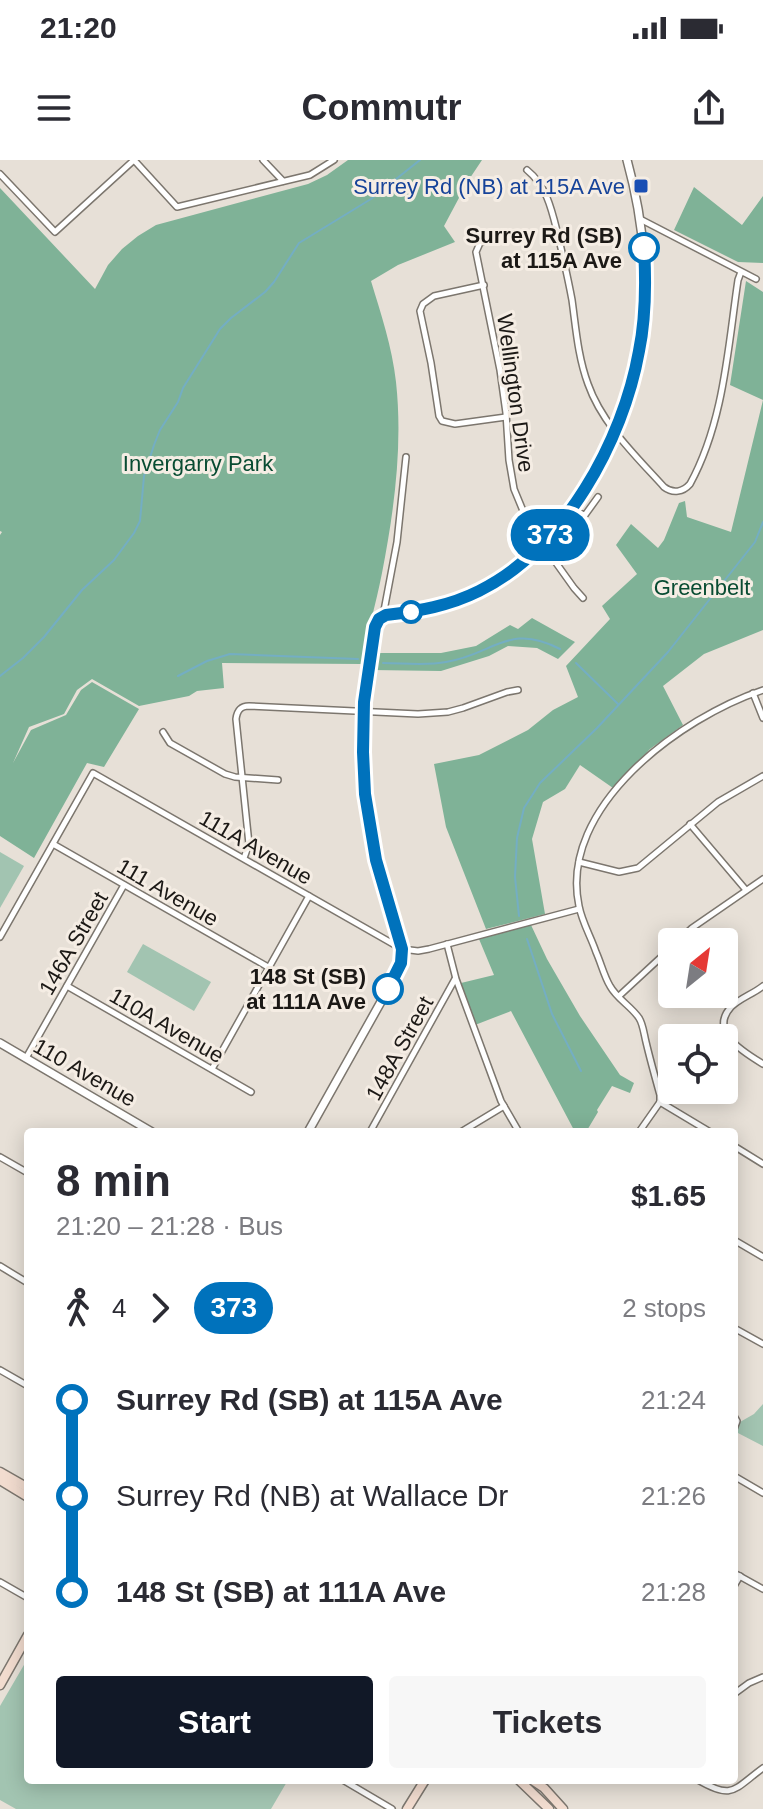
<!DOCTYPE html>
<html lang="en">
<head>
<meta charset="utf-8">
<style>
  :root { --surface:#fff; --page:#f7f7f7; --text:#2b2b33; --muted:#7c7c81; --accent:#111827 }
  body { margin:0; font-family:Arial,sans-serif; background:var(--page); color:var(--text); height:100vh; display:flex; flex-direction:column; font-size:30px; white-space:nowrap }
  * { box-sizing:border-box; margin:0 }
  p { font-size:26px; color:var(--muted) }
  .icon { flex:none; width:44px; height:44px; fill:none; stroke:currentColor; stroke-width:2; stroke-linecap:round; stroke-linejoin:round }
  .map { position:relative; flex:1; overflow:hidden }
  .side { position:absolute; left:24px; top:968px; width:714px; height:656px; display:flex; flex-direction:column; background:var(--surface); border-radius:8px; box-shadow:0 4px 20px #0003 }
  .side>* { flex:none }
  .badge { padding:0 16px; border-radius:26px; font-size:28px; line-height:52px }
  .needle { width:52px; rotate:30deg }
  .buttons { position:absolute; left:658px; top:768px; display:grid; gap:16px }
  .buttons a { display:grid; place-items:center; width:80px; height:80px; border-radius:8px; background:var(--surface); box-shadow:0 4px 20px #0003; font-size:40px }
  .map>.badge { position:absolute; translate:-50% -50%; box-shadow:0 0 0 4px #fff }
  .legs { display:flex; align-items:center; gap:12px; height:88px; padding:0 32px; font-size:26px }
  .legs p { margin-inline-start:auto }
  .head { display:flex; align-items:center; justify-content:space-between; height:136px; padding:0 32px }
  h1 { font-size:44px; font-weight:600; line-height:60px }
  .action { display:flex; gap:16px; margin-top:auto; padding:16px 32px }
  .action a { flex:1; height:92px; border-radius:8px; background:var(--accent); color:#fff; font-size:32px; font-weight:600; line-height:92px; text-align:center }
  .action a+a { background:var(--page); color:var(--text) }
  ul { padding:0 32px; list-style:none }
  li { display:flex; align-items:center; gap:28px; height:96px; font-size:30px }
  li i { display:grid; place-items:center; width:12px; height:100%; margin:0 10px; background:currentColor }
  li i::after { content:''; width:20px; height:20px; margin:-10px; border:6px solid; border-radius:50%; background:var(--surface) }
  li p { margin-inline-start:auto }
  li:first-child i { background:linear-gradient(#0000 50%,currentColor 0) }
  li:last-child i { background:linear-gradient(currentColor 50%,#0000 0) }
  .status { display:flex; justify-content:space-between; align-items:center; height:56px; padding:0 40px; background:var(--surface); direction:ltr }
  .status svg { height:22px; fill:currentColor }
  header { display:flex; justify-content:space-between; align-items:center; height:104px; padding:0 32px; background:var(--surface); font-size:36px; font-weight:600 }
  .map>svg:first-child { display:block }
</style>
</head>
<body>
<div class="status"><b>21:20</b><svg viewBox="0 0 49 12"><path d="M0 12V9h3v3zM5 12V6h3v6zM10 12V3h3v9zM15 12V0h3v12zM26 1h20v11H26zM47 4h2v5h-2z"/></svg></div>
<header><svg class="icon" aria-label="menu" viewBox="0 0 24 24"><path d="M4 6h16M4 12h16M4 18h16"/></svg>Commutr<svg class="icon" aria-label="share" viewBox="0 0 24 24"><path d="M12 15V3M7 8l5-5 5 5M5 13v7h14v-7"/></svg></header>
<div class="map">
<svg width="763" height="1649" viewBox="0 0 763 1649">
  <rect width="100%" height="100%" fill="#e7e0d7"/>
  <g fill="#a2c4b1">
    <path d="M0,692L24,706L0,748Z"/>
    <path d="M143,784L211,822L194,851L127,812Z"/>
    <path d="M763,1244V1286L736,1272L740,1262L754,1254Z"/>
    <path d="M28,1498V1620H288L271,1649H16L0,1640V1546Z"/>
  </g>
  <g fill="#7fb297">
    <path d="M348,0H482L468,21L444,66L455,82L398,105L371,121C381,154 392,187 396,222C403,286 394,351 382,413C376,444 367,473 362,504L222,503L224,528L197,531L189,536L139,546L92,519L77,530L64,554L29,567L13,603L31,570L66,555L81,530L92,522L139,549L104,607L87,603L34,698L0,676V375L2,372L0,371V28L95,129L108,105L122,89L138,76L156,65L308,24L327,15Z"/>
    <path d="M694,27L742,65L763,36V103L738,102L674,70Z"/>
    <path d="M746,121L763,132V470L704,494L663,526L683,565L650,589L613,628L580,605L565,629L543,642L532,679L545,754L486,769L446,667L434,604L479,595L528,570L553,550L578,537L566,506L610,459L602,446L637,414L616,385L631,364L658,388L664,380L679,343L685,341L687,357L731,372L763,240L730,225Z"/>
    <path d="M532,458L575,482L558,499L537,488L508,486L489,496L441,511L372,510L376,493H441L476,486L510,465L518,469Z"/>
    <path d="M531,765L547,799L580,856L620,915L634,923L630,933L612,926L597,950L598,952L586,972H575L511,851L475,865L461,823L494,815L479,779Z"/>
  </g>
  <g fill="none" stroke-linecap="round" stroke-linejoin="round">
    <g stroke="#74aec3" stroke-width="2">
      <path d="M383,503C403,503 426,506 446,502C494,494 509,462 560,489"/>
      <path d="M576,503L618,544"/>
      <path d="M0,516L23,498L44,477L82,430L114,400L134,373L140,361L144,316L154,285L160,270L178,242L183,228L220,169L231,158L265,132L274,122L299,83L371,39L420,0"/>
      <path d="M178,516L207,501L230,494L358,499"/>
      <path d="M519,756L515,717L517,678L524,648L540,623L597,568L668,492L755,382L763,362"/>
      <path d="M527,779L552,854L581,911"/>
    </g>
    <defs>
      <g id="minor">
        <path d="M134,0L177,47L310,15L334,0"/>
        <path d="M263,0L283,21"/>
        <path d="M527,10C547,26 552,51 558,75C563,97 568,118 572,140C576,169 578,197 588,224C602,264 636,296 664,327C673,334 683,332 690,324C724,262 728,187 738,120L741,112"/>
        <path d="M0,14L55,72L134,0"/>
        <path d="M640,59L756,119"/>
        <path d="M501,76L480,83L476,92L500,210L506,253L509,300L514,329L526,358L534,372L574,428L583,438"/>
        <path d="M484,125L434,136L423,144L420,151L431,203L439,256L442,261L455,264L506,257"/>
        <path d="M570,350L585,355L598,337"/>
        <path d="M383,456L397,382L406,297"/>
        <path d="M753,533L763,558"/>
        <path d="M163,572L170,583L225,614L235,617L278,620"/>
        <path d="M690,664L746,730"/>
        <path d="M53,684L268,807"/>
        <path d="M244,698L249,684L236,559C237,551 240,546 249,546L418,554L448,552L463,548L507,532L518,530"/>
        <path d="M579,702L619,712L638,708L718,642L763,616"/>
        <path d="M0,777L93,613L402,789L418,791L429,789L579,749"/>
        <path d="M677,782L692,768L763,719"/>
        <path d="M447,784L456,819L501,941L519,972"/>
        <path d="M67,826L251,932"/>
        <path d="M763,826C753,834 740,838 731,847C708,872 745,893 763,904"/>
        <path d="M619,836L672,787"/>
        <path d="M26,898L124,725"/>
        <path d="M212,909L309,736"/>
        <path d="M660,942V935C655,917 650,899 646,882C644,874 643,864 639,858C631,846 617,839 610,826C604,816 601,803 596,792C591,777 582,762 579,746C558,647 681,557 763,530"/>
        <path d="M660,942L710,972"/>
        <path d="M370,972L455,819"/>
        <path d="M461,972L504,946"/>
        <path d="M639,972L660,942"/>
        <path d="M734,986L763,1004"/>
        <path d="M0,997L28,1013"/>
        <path d="M734,1080L763,1097"/>
        <path d="M0,1106L28,1123"/>
        <path d="M734,1168L763,1184"/>
        <path d="M0,1210L28,1226"/>
        <path d="M734,1256L737,1261L734,1269"/>
        <path d="M734,1316L763,1333"/>
        <path d="M734,1413L763,1429"/>
        <path d="M0,1422L28,1438"/>
        <path d="M734,1426L740,1416"/>
        <path d="M734,1534L749,1523L763,1517"/>
        <path d="M343,1620L392,1649"/>
        <path d="M698,1620C733,1640 733,1630 763,1608"/>
      </g>
      <g id="tertiary">
        <path d="M0,883L152,972"/>
        <path d="M308,972L396,815L403,795L401,782C362,670 353,584 375,467C377,462 377,460 382,457C391,451 417,452 429,449C445,446 461,440 476,433C519,412 551,378 577,339C648,236 660,119 627,0"/>
      </g>
      <g id="secondary">
        <path d="M0,1312L28,1328"/>
        <path d="M0,1320L28,1337"/>
        <path d="M0,1525L28,1475"/>
        <path d="M519,1620L549,1649"/>
        <path d="M532,1620L544,1628L563,1649"/>
        <path d="M407,1649L425,1620"/>
      </g>
    </defs>
    <use href="#minor" stroke="#7c766e" stroke-width="8"/>
    <use href="#tertiary" stroke="#7c766e" stroke-width="10"/>
    <use href="#secondary" stroke="#7c766e" stroke-width="11"/>
    <use href="#minor" stroke="#fff" stroke-width="5"/>
    <use href="#tertiary" stroke="#fff" stroke-width="7"/>
    <use href="#secondary" stroke="#f2dccf" stroke-width="8"/>
  </g>
  <g fill="none" stroke-linecap="round" stroke-linejoin="round">
    <defs>
      <path id="line-1" d="M388,829L401,803L402,789L376,700L365,634L363,592L364,542L375,467L379,459L386,455C419,451 449,446 479,431C564,389 623,281 639,191C646,157 646,122 644,88"/>
    </defs>
    <use href="#line-1" stroke="#fff" stroke-width="18"/>
    <use href="#line-1" stroke="#0072bc" stroke-width="12"/>
  </g>
  <rect fill="#1a4fb4" stroke="#f5ede4" stroke-width="3" x="633" y="18" width="16" height="16" rx="4"/>
  <g fill="#fff" stroke="#0072bc" stroke-width="4">
    <circle cx="644" cy="88" r="14"/>
    <circle cx="411" cy="452" r="10"/>
    <circle cx="388" cy="829" r="14"/>
  </g>
  <g text-anchor="middle" stroke-width="6" stroke-linejoin="round" paint-order="stroke">
    <g font-size="22" fill="#164399" stroke="#f5ede4" text-anchor="end">
      <text x="625" y="34">Surrey Rd (NB) at 115A Ave</text>
    </g>
    <g font-size="22" font-weight="bold" fill="#1c1916" stroke="#f5ede4" text-anchor="end">
      <text x="622" y="83">Surrey Rd (SB)<tspan x="622" dy="25">at 115A Ave</tspan></text>
      <text x="366" y="824">148 St (SB)<tspan x="366" dy="25">at 111A Ave</tspan></text>
    </g>
    <g font-size="22" fill="#1c1916" stroke="#f5ede4">
      <text transform="translate(516 233) rotate(82)" y="8">Wellington Drive</text>
      <text transform="translate(256 687) rotate(30)" y="8">111A Avenue</text>
      <text transform="translate(168 732) rotate(30)" y="8">111 Avenue</text>
      <text transform="translate(73 783) rotate(-60)" y="8">146A Street</text>
      <text transform="translate(167 865) rotate(30)" y="8">110A Avenue</text>
      <text transform="translate(399 888) rotate(-61)" y="8">148A Street</text>
      <text transform="translate(85 912) rotate(30)" y="8">110 Avenue</text>
    </g>
    <g font-size="22" fill="#084c32" stroke="#f5ede4">
      <text x="198" y="311">Invergarry Park</text>
      <text x="702" y="435">Greenbelt</text>
    </g>
  </g>
</svg>
<div class="buttons">
<a><svg class="needle" viewBox="-14 -14 28 28"><path d="M0-13l5 13h-10z" fill="#e53935"/><path d="M0 13l5-13h-10z" fill="#7c7c81"/></svg></a>
<a><svg class="icon" aria-label="locate" viewBox="0 0 24 24"><circle cx="12" cy="12" r="6"/><path d="M12 2v4M12 18v4M2 12h4M18 12h4"/></svg></a>
</div>
<b class="badge" style="left:550px;top:375px;background:#0072bc;color:#fff">373</b>
<section class="side">
<div class="head"><div><h1>8 min</h1><p>21:20 – 21:28 · Bus</p></div><b>$1.65</b></div>
<div class="legs"><svg class="icon" aria-label="walk" viewBox="0 0 24 24"><circle cx="13" cy="4" r="2"/><path d="M13 8l-2 6 4 7M11 14l-3 7M7 12l3-4h3l4 4"/></svg>4<svg class="icon" aria-label="forward" viewBox="0 0 24 24"><path d="M9 5l7 7-7 7"/></svg><b class="badge" style="background:#0072bc;color:#fff">373</b><p>2 stops</p></div>
<ul>
<li><i style="color:#0072bc"></i><b>Surrey Rd (SB) at 115A Ave</b><p>21:24</p></li>
<li><i style="color:#0072bc"></i><span>Surrey Rd (NB) at Wallace Dr</span><p>21:26</p></li>
<li><i style="color:#0072bc"></i><b>148 St (SB) at 111A Ave</b><p>21:28</p></li>
</ul>
<div class="action"><a>Start</a><a>Tickets</a></div>
</section>
</div>
</body>
</html>
